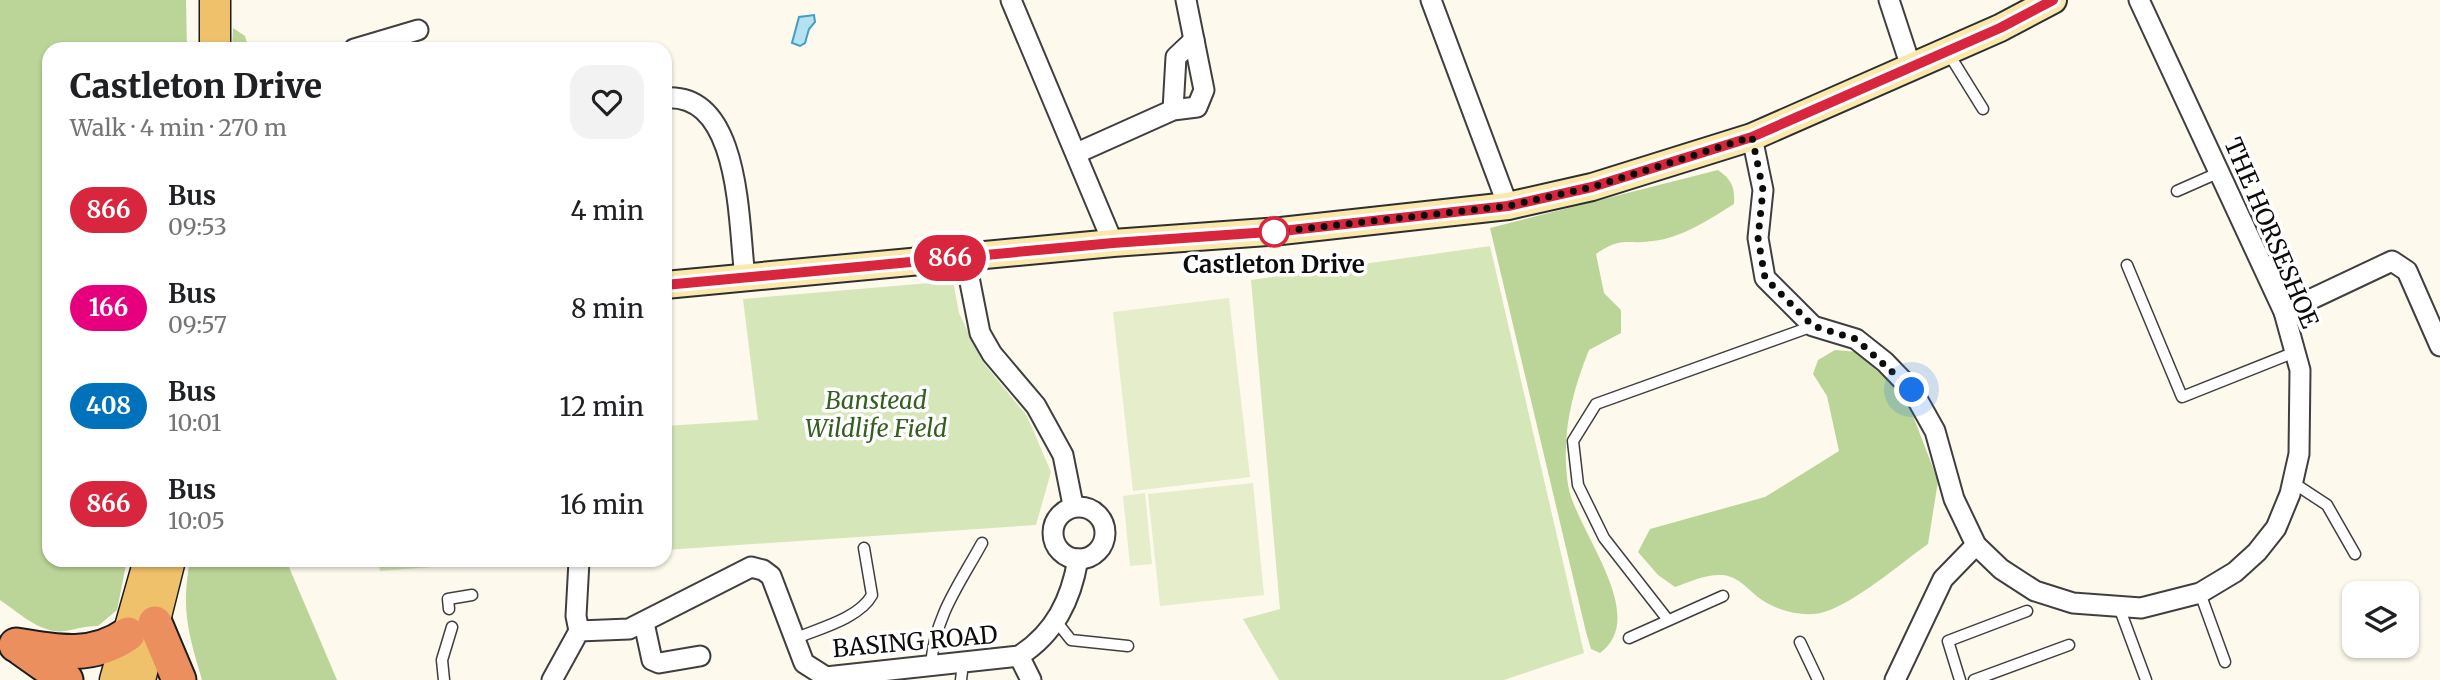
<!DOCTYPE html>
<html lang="en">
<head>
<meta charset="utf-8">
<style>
  :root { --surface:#fff; --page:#f2f2f2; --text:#202124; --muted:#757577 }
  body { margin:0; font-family:Merriweather,serif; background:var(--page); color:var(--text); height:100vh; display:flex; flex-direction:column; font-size:26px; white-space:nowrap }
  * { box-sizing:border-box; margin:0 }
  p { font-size:23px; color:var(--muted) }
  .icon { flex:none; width:38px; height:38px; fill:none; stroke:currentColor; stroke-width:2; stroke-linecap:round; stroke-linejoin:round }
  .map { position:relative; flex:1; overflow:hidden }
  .drawer { position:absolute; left:42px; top:42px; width:630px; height:525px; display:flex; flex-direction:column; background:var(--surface); border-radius:21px; box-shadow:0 2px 5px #0004 }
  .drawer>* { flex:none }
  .badge { padding:0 14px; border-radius:23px; font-size:24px; line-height:46px }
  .controls { position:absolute; left:2342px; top:581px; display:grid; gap:14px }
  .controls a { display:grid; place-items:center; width:77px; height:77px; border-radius:14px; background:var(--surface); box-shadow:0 2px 5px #0004; font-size:35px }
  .you { position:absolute; width:35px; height:35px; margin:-18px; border:5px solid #fff; border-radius:50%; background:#1a73e8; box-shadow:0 0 0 10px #1a73e833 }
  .map>.badge { position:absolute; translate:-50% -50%; box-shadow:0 0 0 4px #fff }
  .round { display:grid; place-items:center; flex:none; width:74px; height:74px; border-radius:21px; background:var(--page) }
  .summary { display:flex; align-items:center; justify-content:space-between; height:119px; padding:0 28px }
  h1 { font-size:33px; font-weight:800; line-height:52px }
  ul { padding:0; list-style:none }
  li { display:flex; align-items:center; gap:21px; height:98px; padding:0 28px }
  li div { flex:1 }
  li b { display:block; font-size:26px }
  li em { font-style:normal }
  li .badge { min-width:77px; font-weight:700; text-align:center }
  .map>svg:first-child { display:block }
</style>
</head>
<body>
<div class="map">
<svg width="2440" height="680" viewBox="0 0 2440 680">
  <rect width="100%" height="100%" fill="#fef9ed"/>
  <g fill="#d5e6b9">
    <path d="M1490,246L1584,653L1504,680H1279L1243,619L1280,609L1251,280Z"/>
    <path d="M953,281L959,313L982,361L1027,416L1051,472L1036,525L665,550V426L758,420L743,299Z"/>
    <path d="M378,560H522L380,571Z"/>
  </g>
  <g fill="#bbd599">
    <path d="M0,0H186L187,49H49V560H127L117,610L98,626C85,626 77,629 65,631C42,635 18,612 0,600Z"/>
    <path d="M233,28L245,36L249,49H232Z"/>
    <path d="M1718,170C1732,180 1735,187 1734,204C1710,219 1682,238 1653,241C1625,245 1623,236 1596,254L1604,293L1621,310V333L1589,350C1571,395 1561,436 1568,485C1575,529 1651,616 1600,653L1591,649L1586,632L1490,228Z"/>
    <path d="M1835,350L1858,352L1907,400L1938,481L1928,544C1901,563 1855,603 1824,612C1806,618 1778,611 1762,600C1749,591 1739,576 1722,575C1706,574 1689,582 1675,587L1658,575L1638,552L1650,529L1765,497L1839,451L1827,396L1813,374L1818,360Z"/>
    <path d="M190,560H286L337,680H202C188,633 181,609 190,560Z"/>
  </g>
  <g fill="#e5edca">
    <path d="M1229,298L1250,477L1133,491L1113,312Z"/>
    <path d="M1253,483L1264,595L1160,606L1148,494Z"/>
    <path d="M1145,493L1152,564L1130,566L1123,496Z"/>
  </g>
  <path fill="#b5e2f2" stroke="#419ec4" stroke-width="2" d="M814,15L815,22L809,29L805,43L800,46L792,43L799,17Z"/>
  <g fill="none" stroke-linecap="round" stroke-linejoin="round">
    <defs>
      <g id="lane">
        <path d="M1947,51L1983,109"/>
        <path d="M2177,191L2220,172"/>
        <path d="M2127,265L2182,397L2295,352"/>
        <path d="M2292,482L2327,505L2355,554"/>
        <path d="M2200,593L2225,662"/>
        <path d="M2119,607L2146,680"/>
        <path d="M449,609L448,599L472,595"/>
        <path d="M1668,620L1604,538L1578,485L1573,441L1596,404L1813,326"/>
        <path d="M1056,621L1071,640L1128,646"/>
        <path d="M1629,638L1723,596"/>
        <path d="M794,639C817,629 859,619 872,595L864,548"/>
        <path d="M1800,642L1818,680"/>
        <path d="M931,665C935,616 959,585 982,543"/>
        <path d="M444,680L442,660L452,627"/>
        <path d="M961,680L963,663"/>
        <path d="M1960,680L1948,641L2027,611"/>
        <path d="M1974,680L2069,645"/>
      </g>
      <g id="street">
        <path d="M1011,0L1113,243"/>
        <path d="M1431,0L1508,206"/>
        <path d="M1889,0L1911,67"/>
        <path d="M354,49L418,30"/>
        <path d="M665,98C742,92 738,225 745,277"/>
        <path d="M1173,110L1176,57L1194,40"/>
        <path d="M1752,137L1763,190L1758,238L1765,278L1813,326L1856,339L1885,362L1912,390L1935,431L1954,499L1976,545L2001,569L2035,591L2073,603L2141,608L2200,593L2235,572L2257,552L2276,528L2290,494L2299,454L2300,370L2284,312L2139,0"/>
        <path d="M1077,153L1173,110L1197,107L1204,90L1186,0"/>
        <path d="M965,257L980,333L992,354L1036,406L1063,455L1073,505"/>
        <path d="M2284,312L2392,261L2407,271L2440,346"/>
        <circle cx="1079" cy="533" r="26"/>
        <path d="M579,561L576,616L579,631"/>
        <path d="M644,623L652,660L659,663L700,656"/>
        <path d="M1019,656L1031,680"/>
        <path d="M552,680L579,631L629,629L751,567L763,570L771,576L804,663L826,677L1019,656C1055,633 1071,600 1078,559"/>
        <path d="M1895,680L1943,579L1976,545"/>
      </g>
      <path id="secondary" d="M665,285L1113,243L1281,231L1508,206L1592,187L1752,137L2000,28L2053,0"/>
      <g id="primary">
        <path d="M215,49V0"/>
        <path d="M115,680L149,560"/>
        <path d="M140,680L169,564"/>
      </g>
      <g id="highway">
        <path d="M155,623L179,680"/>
        <path d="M16,645C57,652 93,659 128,634"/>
        <path d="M22,649L66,680"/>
      </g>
    </defs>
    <use href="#lane" stroke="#3f3f3f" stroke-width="13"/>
    <use href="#street" stroke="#3f3f3f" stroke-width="23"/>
    <use href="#secondary" stroke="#2e2e2e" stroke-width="30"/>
    <use href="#primary" stroke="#1d1d1d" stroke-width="33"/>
    <use href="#highway" stroke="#1d1d1d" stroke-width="37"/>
    <use href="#lane" stroke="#fff" stroke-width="10"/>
    <use href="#street" stroke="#fff" stroke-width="19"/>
    <use href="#secondary" stroke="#fae8ac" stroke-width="26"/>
    <use href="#primary" stroke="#efc16b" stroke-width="30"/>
    <use href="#highway" stroke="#eb8f5e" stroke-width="33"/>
  </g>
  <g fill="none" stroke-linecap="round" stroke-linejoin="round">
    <defs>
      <path id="line" d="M665,285L1113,243L1282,231L1508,206L1592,187L1752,137L2000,28L2053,0"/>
    </defs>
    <use href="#line" stroke="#fff" stroke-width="16"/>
    <use href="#line" stroke="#d7263d" stroke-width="10"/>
    <path stroke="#0c0c0c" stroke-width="7" stroke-dasharray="0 12.6" d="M1274,232L1508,206L1592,187L1752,137L1763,190L1758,238L1765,278L1813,326L1856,339L1912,390"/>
  </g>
  <circle fill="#fff" stroke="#d7263d" stroke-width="3.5" cx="1274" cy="232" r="14"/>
  <g text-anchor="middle" stroke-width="7" stroke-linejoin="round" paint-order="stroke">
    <g font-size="24" fill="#0c0c0c" stroke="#fff">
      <text transform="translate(2271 233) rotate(67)" y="8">THE HORSESHOE</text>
      <text transform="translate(915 642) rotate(-5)" y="8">BASING ROAD</text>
    </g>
    <g font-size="24" font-weight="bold" fill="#0c0c0c" stroke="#fff">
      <text x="1274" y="273">Castleton Drive</text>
    </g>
    <g font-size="24" font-style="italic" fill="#355f21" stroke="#fff">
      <text x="876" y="409">Banstead<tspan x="876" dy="28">Wildlife Field</tspan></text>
    </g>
  </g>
</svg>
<div class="controls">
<a><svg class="icon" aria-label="layers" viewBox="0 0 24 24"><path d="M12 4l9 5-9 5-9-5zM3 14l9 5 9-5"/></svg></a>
</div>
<div class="you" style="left:1912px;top:390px"></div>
<b class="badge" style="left:950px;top:258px;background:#d7263d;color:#fff">866</b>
<section class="drawer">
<div class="summary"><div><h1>Castleton Drive</h1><p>Walk · 4 min · 270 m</p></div><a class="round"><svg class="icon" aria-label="heart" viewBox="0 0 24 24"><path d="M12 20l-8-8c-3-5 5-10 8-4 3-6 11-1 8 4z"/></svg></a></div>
<ul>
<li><span class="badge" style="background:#d7263d;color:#fff">866</span><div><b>Bus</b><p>09:53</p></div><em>4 min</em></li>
<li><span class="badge" style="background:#e6007e;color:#fff">166</span><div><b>Bus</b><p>09:57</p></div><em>8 min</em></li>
<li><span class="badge" style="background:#0072bc;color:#fff">408</span><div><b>Bus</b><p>10:01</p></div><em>12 min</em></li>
<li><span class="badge" style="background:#d7263d;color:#fff">866</span><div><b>Bus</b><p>10:05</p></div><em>16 min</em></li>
</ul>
</section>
</div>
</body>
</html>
